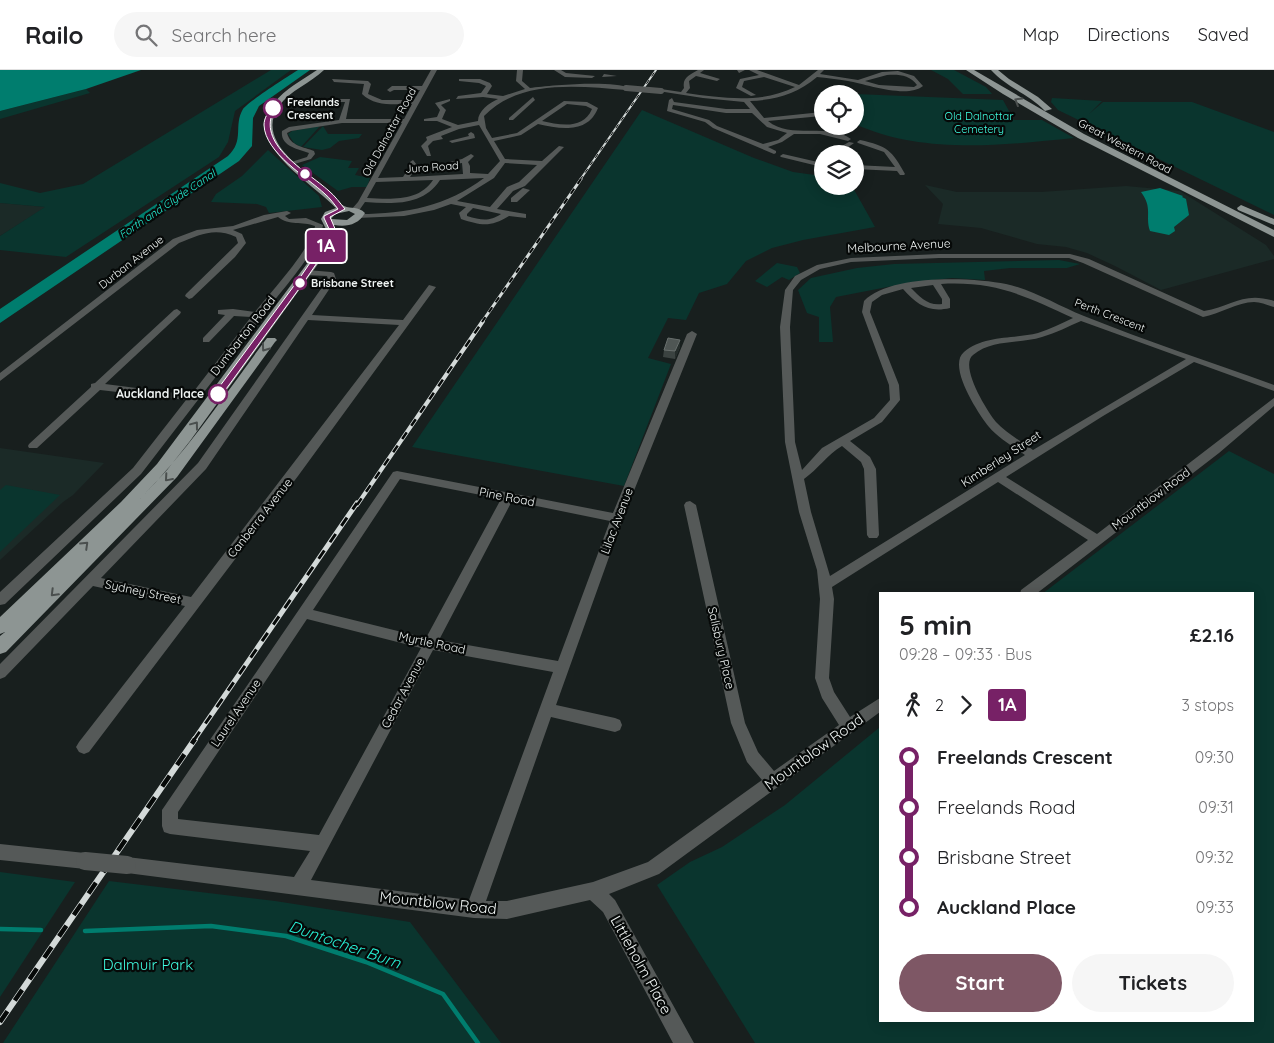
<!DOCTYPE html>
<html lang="en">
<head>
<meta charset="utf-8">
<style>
  :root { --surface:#fff; --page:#f6f6f6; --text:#202124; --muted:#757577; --line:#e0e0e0; --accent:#7e5765 }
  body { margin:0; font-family:Quicksand,sans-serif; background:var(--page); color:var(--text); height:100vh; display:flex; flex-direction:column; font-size:19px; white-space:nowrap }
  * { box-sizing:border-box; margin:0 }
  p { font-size:16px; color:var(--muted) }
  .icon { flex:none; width:28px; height:28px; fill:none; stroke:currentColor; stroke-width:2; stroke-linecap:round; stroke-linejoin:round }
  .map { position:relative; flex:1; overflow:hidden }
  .panel { position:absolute; left:879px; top:522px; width:375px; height:430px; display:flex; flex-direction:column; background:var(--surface); border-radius:0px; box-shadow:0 2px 12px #0003 }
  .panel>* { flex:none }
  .badge { padding:0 10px; border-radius:4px; font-size:18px; line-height:32px }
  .fabs { position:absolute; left:814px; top:15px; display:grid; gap:10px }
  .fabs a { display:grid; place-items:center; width:50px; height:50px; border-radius:50%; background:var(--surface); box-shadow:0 2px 12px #0003; font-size:25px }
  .map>.badge { position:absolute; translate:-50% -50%; box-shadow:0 0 0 2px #fff }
  .legs { display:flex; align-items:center; gap:8px; height:55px; padding:0 20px; font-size:16px }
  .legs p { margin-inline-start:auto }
  .overview { display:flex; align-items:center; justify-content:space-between; height:85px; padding:0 20px }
  h1 { font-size:28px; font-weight:700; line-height:38px }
  .primary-button { display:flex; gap:10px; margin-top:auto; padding:10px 20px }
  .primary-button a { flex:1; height:58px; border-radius:30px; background:var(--accent); color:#fff; font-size:20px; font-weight:700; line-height:58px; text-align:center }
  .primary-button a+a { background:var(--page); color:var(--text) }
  ul { padding:0 20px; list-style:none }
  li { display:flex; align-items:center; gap:18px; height:50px; font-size:19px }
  li i { display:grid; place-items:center; width:8px; height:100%; margin:0 6px; background:currentColor }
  li i::after { content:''; width:12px; height:12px; margin:-6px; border:4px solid; border-radius:50%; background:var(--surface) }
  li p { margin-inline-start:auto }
  li:first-child i { background:linear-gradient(#0000 50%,currentColor 0) }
  li:last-child i { background:linear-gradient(currentColor 50%,#0000 0) }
  header { display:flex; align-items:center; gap:30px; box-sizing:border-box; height:70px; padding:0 25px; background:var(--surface); border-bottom:1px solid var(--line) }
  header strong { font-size:24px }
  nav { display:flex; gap:28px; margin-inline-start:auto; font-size:18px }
  .search { width:350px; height:45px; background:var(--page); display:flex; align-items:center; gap:12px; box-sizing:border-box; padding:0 18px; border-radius:28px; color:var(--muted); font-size:19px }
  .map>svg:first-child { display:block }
</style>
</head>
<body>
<header>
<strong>Railo</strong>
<div class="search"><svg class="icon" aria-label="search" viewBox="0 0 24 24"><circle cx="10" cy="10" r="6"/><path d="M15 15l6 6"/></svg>Search here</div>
<nav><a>Map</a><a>Directions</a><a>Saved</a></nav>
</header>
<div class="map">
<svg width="1274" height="973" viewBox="0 0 1274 973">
  <rect width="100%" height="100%" fill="#181f1e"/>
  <g fill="#1b2a27">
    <path d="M925,115L957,122H1041L1126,116L1180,121L1266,175L1274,186V189L1161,220L1115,196L1087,183L1066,177L1037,174L981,158L938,154L943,134Z"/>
    <path d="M0,133L46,137L0,166Z"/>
    <path d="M0,378L104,393L73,425L63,432L0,490Z"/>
  </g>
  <g fill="#0a352e">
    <path d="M271,0H291L235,41L228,72L219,87L66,187L0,180V166L45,137L0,133V113L40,123L83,114Z"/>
    <path d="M931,0H954L986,17L992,24H963L948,9Z"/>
    <path d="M86,19L90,23L0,49V41Z"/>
    <path d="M855,24L1003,30L1014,50H1042L1074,68C1003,75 923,85 855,54Z"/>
    <path d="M1052,28L1102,31L1089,44L1103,32H1192L1274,62V145L1058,40L1051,32Z"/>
    <path d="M642,40L754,88L793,102L822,106V116H852L875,157L803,170L772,178L746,191L727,214L699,223L686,250L668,248L648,288L671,294L624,416L412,377Z"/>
    <path d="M320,56L301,77L294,73L288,64L292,61Z"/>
    <path d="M323,56L328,64H362L359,68L339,71L330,78L322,80L303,77Z"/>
    <path d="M268,80L319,126L322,137L269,143L266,137L257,134L211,132L216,124L242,106Z"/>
    <path d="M320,87L352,91L348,98H359L355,105L370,108L367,117H352L338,121L302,95Z"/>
    <path d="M1059,190L1080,194L1067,198H1010L984,201L985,210L952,208L913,212L836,227L830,237L833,272H819V247L807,243L798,220L811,208L857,198L894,194Z"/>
    <path d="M777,193L797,197L800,203L789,210L782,207L767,217L755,211Z"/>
    <path d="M1229,381L1274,404V973H755L657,815L690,792L722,777L785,735L880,657V951H1252V524H1042Z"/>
    <path d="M6,415L60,425L0,482V420Z"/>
    <path d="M0,802L75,812L0,927Z"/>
    <path d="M109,811L275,831L410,852L501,973H3Z"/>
  </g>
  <g fill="#007d6e">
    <path d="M0,0H141L86,19L0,41Z"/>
    <path d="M298,0H310L259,36L253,48L252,76L239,91L0,253V239L228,86C245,70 233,56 243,39C249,31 287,7 298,0Z"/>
    <path d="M1160,118L1183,126L1182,127L1186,129L1189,145L1174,157L1175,161L1169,165L1150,161C1145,146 1153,138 1141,122Z"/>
  </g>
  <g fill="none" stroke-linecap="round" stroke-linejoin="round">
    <g stroke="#007d6e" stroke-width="4.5">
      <path d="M0,859L41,860"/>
      <path d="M85,861L211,856L286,866L366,892L443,924L478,973"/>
    </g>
    <g fill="#555958" fill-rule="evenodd">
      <path d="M431,0H437L378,108L403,107L410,96V92L413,90L417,95L433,98L430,100L415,99L410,107L463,104L462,93L445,96L442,94L462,89L471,84L474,86L468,92L470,96V103L488,104L500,91L479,55L459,59L441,66L443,69L433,71L428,76L431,86H427L421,76L427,70L426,67L452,57L437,51H424V49L437,47L440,40L435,33L450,29V31L441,35L446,40L442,49L458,55L478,51C478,41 489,33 498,29L483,27L456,29L458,26L481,23L486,16L479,13L459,11V9H480L490,13L492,16L487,24L503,26L525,19L516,11L517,0H523L522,11L530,18C550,15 614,10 629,18L626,20C578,16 520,9 484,46L486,58L492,68L517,63L564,31L587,32L598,38C588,64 560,59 538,54L521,65L494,71L505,89L542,91L559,76L564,77L525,116L513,121L497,139L526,144V148L509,146C491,157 482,156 461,149L459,143L466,137L451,134L434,140L404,146L357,148V144H360C406,144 447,136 484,108L440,110C423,136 393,134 365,132L358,142H352L351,140L358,132L402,53H342L291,61L287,63C290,76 304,77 314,81L315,84L311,89L291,95L288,93L307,87L309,83C297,79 280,76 282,61L289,57L339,50L345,32H319L317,29H350L346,49H404L412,34C395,34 375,37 362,24L364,14L334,12L332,9L368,11L371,14L368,24L382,30H414L420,20H394L390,22L387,20L392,16H422ZM567,34L586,36L592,39C583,60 560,55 542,51ZM505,93L537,95L519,112L507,117L490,137L457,131L494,108ZM433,110C419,132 390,129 367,128L376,112ZM473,138L501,144C489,152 481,150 467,146V144Z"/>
      <path d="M554,0H561L566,3L595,6L592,8L565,7Z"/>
      <path d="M698,0H704L700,3L720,9L717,11L696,6L689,11L690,18L686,23C722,28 761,34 795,17L764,7L744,11L742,17L756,25L751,26L736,18L740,9L759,5L749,0H757L799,15L818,0H824L820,4L858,10L882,2L898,1L914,6L923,16C907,29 866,14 848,11C837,9 827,8 817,7C797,24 776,30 750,31L764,48L822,42V46L768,51C791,70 827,52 851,69L848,71L820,64H794L782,72L768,77L776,81V83L774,84L713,58L705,52L667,41L669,30L672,28L674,32L726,39H750L744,32L703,28L658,21L661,19L681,22L684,18C682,7 690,5 698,0ZM887,5C898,4 910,5 917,15L914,17L879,15L865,11ZM673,35L726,43H752L767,57L787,63L778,70L763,74L717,56L709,50L672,39Z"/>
      <path d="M737,0H745L739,3Z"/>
      <path d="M604,4L617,6L602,7Z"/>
      <path d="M533,27L535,30L513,50H509V48Z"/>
      <path d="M471,62L474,64L475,68L452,73L449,71L469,66L468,64Z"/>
      <path d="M860,70C887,76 892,80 905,104L904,105H900L897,101L855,99V95L895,97L884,82L858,73L857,72Z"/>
      <path d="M849,72L854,73L840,83L828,84Z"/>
      <path d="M783,84L822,93V97L781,87L780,86Z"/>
      <path d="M523,118L530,120L517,132H511V128Z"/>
      <path d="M287,141L291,143L285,146L289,149L306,148L323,155C320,179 279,223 264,244L263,247L261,248L141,404L5,534L0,535V522L133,398L186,330L100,320L37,378H29L28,376L29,374L91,317V314L95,313L174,240L177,239L181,242L180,244L105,314L191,325L251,247L234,246L209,272H203V268L225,245L218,244V240L233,239L255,242C270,223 312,178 315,156C302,151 289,156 278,147L233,160L242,164L246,173L235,187L192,228L189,229L185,226L186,224L238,173L236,167C214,157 200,165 179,173L0,311V303L173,169L197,160L233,156L264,145Z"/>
      <path d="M939,184H1070L1089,189L1204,241C1232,236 1244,221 1274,231V237C1267,235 1261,232 1254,232C1238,232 1219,244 1203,247L1083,193L1069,188H939L851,192L820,199L801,210L793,220L790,257L795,372L802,400L822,378L874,348L890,330L889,315L862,242L864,231C889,204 972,207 1006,214C1034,220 1058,236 1084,246C1146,271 1211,292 1274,315V321L1194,292L1103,346L1006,407L1097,464L1274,328V336L1219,383L1036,524H1020L1021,520L1088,470L998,412L832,517L834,529L829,608L834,622L850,647L880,628V642L659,804L609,824L615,830L694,973H673L603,842L590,830L507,849L474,848L127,803L121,801L119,795L121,789L127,787L294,807L310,781L170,764L164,762L162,756V740L393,402L397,401L613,443L687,264L692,261L697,264L623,448L556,635L615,648L620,650L622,655L620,660L615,662L551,647L486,831H507L593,812L648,792L762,710L747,692L731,653L684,435L686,432L690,431L696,435L745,653L758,682L774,701L839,655L822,628L815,608L820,529L817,500L799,442L785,372L780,257L785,220L795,206L817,195L851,188ZM941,214C995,211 1026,226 1073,248C1062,253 1050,259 1038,263C1014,269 984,265 964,282C947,296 978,343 989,357C998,368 1013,376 1025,385L830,506L811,442L804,409C818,399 827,385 842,376L861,392L864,399L867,465L869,468H877L879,465L876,399L870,387L850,371L882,352L900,330L899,315L870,242L872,232L882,225L903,219C917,235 929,243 950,238V229ZM933,215L942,229V234C928,236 920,227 911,218ZM1081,251L1186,289L1033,380C1021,371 1006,363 996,352C987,341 959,296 973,285C992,269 1020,274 1042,267C1056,263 1069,256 1081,251ZM400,409L501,429L426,568L313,540ZM512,431L610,451L558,591L439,570ZM307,549L421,578L319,765L178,749V742ZM433,580L553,602L469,830L311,810Z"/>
      <path d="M307,200L331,202L334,203L336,209L312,245L403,250L429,215L436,217L298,406L89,682L84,684L79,682L76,677L79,672L185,536L93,516L5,607L0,609V594L198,393L328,209L327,206L304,205V201ZM308,250L399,255L191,527L101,508L206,399Z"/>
      <path d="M0,774L85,783L91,785L93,791L91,797L85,799L0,790Z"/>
    </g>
    <g fill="#8d9593" fill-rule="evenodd">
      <path d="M317,0H324C311,13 290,20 279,36C256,69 299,96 321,115C327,119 338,133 344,136C351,139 358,136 365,143C358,155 347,157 334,155L335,167L323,187L190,371L167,400L140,429C188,380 226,323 267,268H275L277,270L275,272L177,407L6,582L0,584V566L5,562L0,564V547L121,432L157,394L324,171L326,159L321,149L325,142L336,138C312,112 242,75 274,33C285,19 302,10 317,0ZM349,141L355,144L347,150L331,149L335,144Z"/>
      <path d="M966,0H974L1084,64L1274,160V167L1078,68L1003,24Z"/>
      <path d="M991,0H998L1009,9L1038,27L1052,39L1045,41C1029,24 1006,17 991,0Z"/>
      <path d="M1241,135L1274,149V155L1238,140L1237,138Z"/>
    </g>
    <defs>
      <path id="rail-far4" d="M580,110L656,0"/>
      <path id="rail-far3" d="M482,252L581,109"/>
      <path id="rail-far2" d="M357,435L483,251"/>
      <path id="rail-far1" d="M194,670L357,433"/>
      <path id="rail" d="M0,952L195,669"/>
    </defs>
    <use href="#rail-far4" stroke="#d3d9d8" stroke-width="2"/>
    <use href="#rail-far3" stroke="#d3d9d8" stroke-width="3"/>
    <use href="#rail-far2" stroke="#d3d9d8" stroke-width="4"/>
    <use href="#rail-far1" stroke="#d3d9d8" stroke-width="5"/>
    <use href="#rail" stroke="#d3d9d8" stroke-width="6"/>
    <use href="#rail-far4" stroke="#060908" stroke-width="1" stroke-dasharray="4.5" stroke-linecap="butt"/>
    <use href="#rail-far3" stroke="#060908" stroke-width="2" stroke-dasharray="6" stroke-linecap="butt"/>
    <use href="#rail-far2" stroke="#060908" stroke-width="2.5" stroke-dasharray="8" stroke-linecap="butt"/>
    <use href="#rail-far1" stroke="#060908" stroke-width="3" stroke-dasharray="10" stroke-linecap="butt"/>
    <use href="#rail" stroke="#060908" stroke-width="4.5" stroke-dasharray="13" stroke-linecap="butt"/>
    <path stroke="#555958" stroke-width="6" d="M626,18L661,21"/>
    <path stroke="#555958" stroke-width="18" d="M85,791L127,795"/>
  </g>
  <path fill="#3b4341" d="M680,277L675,289L663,287L664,280Z"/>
  <path fill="#252d2b" d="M680,270V277L675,289V281Z"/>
  <path fill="#4f5654" stroke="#686f6d" d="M668,268L680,270L675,281L664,280Z"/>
  <defs><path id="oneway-chevron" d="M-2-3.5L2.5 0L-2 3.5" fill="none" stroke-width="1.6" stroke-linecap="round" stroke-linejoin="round" transform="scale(1.25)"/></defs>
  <g stroke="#4a4f4e">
    <use href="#oneway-chevron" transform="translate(1018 31) rotate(-149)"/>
    <use href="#oneway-chevron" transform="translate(265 278) rotate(126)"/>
    <use href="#oneway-chevron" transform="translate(195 355) rotate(-53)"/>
    <use href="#oneway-chevron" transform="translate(168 408) rotate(131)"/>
    <use href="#oneway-chevron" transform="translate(85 475) rotate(-44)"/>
    <use href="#oneway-chevron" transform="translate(54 523) rotate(135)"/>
  </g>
  <path fill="#772166" stroke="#fff" d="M271,37L275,38C254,74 307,101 329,121C335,126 340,133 345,139L330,147L336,161L334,168L304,212L221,326L218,327L214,324L299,209L327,168L330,161L324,148V146L338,139C334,134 330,128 325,124C307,107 265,83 264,55C264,48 268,43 271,37Z"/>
  <g fill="#fff" stroke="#772166" stroke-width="2.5">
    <circle cx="273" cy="38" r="9"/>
    <circle cx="305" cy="104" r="6"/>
    <circle cx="300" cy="213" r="6"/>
    <circle cx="218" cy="324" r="9"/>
  </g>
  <g text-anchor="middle" stroke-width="4.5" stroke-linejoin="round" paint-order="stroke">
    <g font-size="11" font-weight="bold" fill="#eef3f2" stroke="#060908" text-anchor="start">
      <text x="287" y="36">Freelands<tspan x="287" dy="13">Crescent</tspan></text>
      <text x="311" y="217">Brisbane Street</text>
    </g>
    <g font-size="11" fill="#3ffce0" stroke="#060908">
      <text x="979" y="50">Old Dalnottar<tspan x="979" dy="13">Cemetery</tspan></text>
    </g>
    <g font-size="11" fill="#eef3f2" stroke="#060908">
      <text transform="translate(389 62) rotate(-61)" y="4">Old Dalnottar Road</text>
      <text transform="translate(1125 76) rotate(28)" y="4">Great Western Road</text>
      <text transform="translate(432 97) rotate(-4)" y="4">Jura Road</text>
      <text transform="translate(131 192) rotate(-38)" y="4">Durban Avenue</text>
      <text transform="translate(1110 245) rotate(21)" y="4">Perth Crescent</text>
    </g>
    <g font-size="11" font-style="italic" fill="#26efd4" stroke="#060908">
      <text transform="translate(167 134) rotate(-34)" y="4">Forth and Clyde Canal</text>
    </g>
    <g font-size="12" fill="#eef3f2" stroke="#060908">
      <text transform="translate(899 176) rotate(-3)" y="4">Melbourne Avenue</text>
      <text transform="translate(243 266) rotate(-52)" y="4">Dumbarton Road</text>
      <text transform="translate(1001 389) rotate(-33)" y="4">Kimberley Street</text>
      <text transform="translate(507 427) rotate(11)" y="4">Pine Road</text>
      <text transform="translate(1151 429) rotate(-37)" y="4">Mountblow Road</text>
      <text transform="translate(260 448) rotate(-52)" y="4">Canberra Avenue</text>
      <text transform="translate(617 451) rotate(-69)" y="4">Lilac Avenue</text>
      <text transform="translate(143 522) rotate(12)" y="4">Sydney Street</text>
      <text transform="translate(432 573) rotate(12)" y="4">Myrtle Road</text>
      <text transform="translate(721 578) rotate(77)" y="4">Salisbury Place</text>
      <text transform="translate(403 623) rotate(-62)" y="4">Cedar Avenue</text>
      <text transform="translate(236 643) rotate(-56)" y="4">Laurel Avenue</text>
    </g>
    <g font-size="12" font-weight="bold" fill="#eef3f2" stroke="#060908" text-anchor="end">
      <text x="204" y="328">Auckland Place</text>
    </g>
    <g font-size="15" fill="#eef3f2" stroke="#060908">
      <text transform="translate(814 682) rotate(-36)" y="5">Mountblow Road</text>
      <text transform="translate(438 833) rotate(6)" y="5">Mountblow Road</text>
      <text transform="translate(641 895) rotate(61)" y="5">Littleholm Place</text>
    </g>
    <g font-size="15" fill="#3ffce0" stroke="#060908">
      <text x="148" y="900">Dalmuir Park</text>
    </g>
    <g font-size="16" font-style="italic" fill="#26efd4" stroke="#060908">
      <text transform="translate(345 874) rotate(19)" y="6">Duntocher Burn</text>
    </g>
  </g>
</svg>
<div class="fabs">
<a><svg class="icon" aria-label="locate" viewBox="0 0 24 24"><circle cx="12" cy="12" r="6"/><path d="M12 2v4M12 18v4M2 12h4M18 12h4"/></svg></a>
<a><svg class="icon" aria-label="layers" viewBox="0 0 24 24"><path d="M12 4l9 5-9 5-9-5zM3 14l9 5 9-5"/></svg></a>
</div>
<b class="badge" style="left:326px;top:176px;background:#772166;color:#fff">1A</b>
<section class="panel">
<div class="overview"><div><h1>5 min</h1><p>09:28 – 09:33 · Bus</p></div><b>£2.16</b></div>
<div class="legs"><svg class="icon" aria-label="walk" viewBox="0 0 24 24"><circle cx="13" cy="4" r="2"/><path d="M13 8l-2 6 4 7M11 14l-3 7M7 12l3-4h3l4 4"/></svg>2<svg class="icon" aria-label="forward" viewBox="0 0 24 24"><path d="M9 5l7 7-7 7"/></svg><b class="badge" style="background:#772166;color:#fff">1A</b><p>3 stops</p></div>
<ul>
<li><i style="color:#772166"></i><b>Freelands Crescent</b><p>09:30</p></li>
<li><i style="color:#772166"></i><span>Freelands Road</span><p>09:31</p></li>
<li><i style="color:#772166"></i><span>Brisbane Street</span><p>09:32</p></li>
<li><i style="color:#772166"></i><b>Auckland Place</b><p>09:33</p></li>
</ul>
<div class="primary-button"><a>Start</a><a>Tickets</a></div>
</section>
</div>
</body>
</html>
